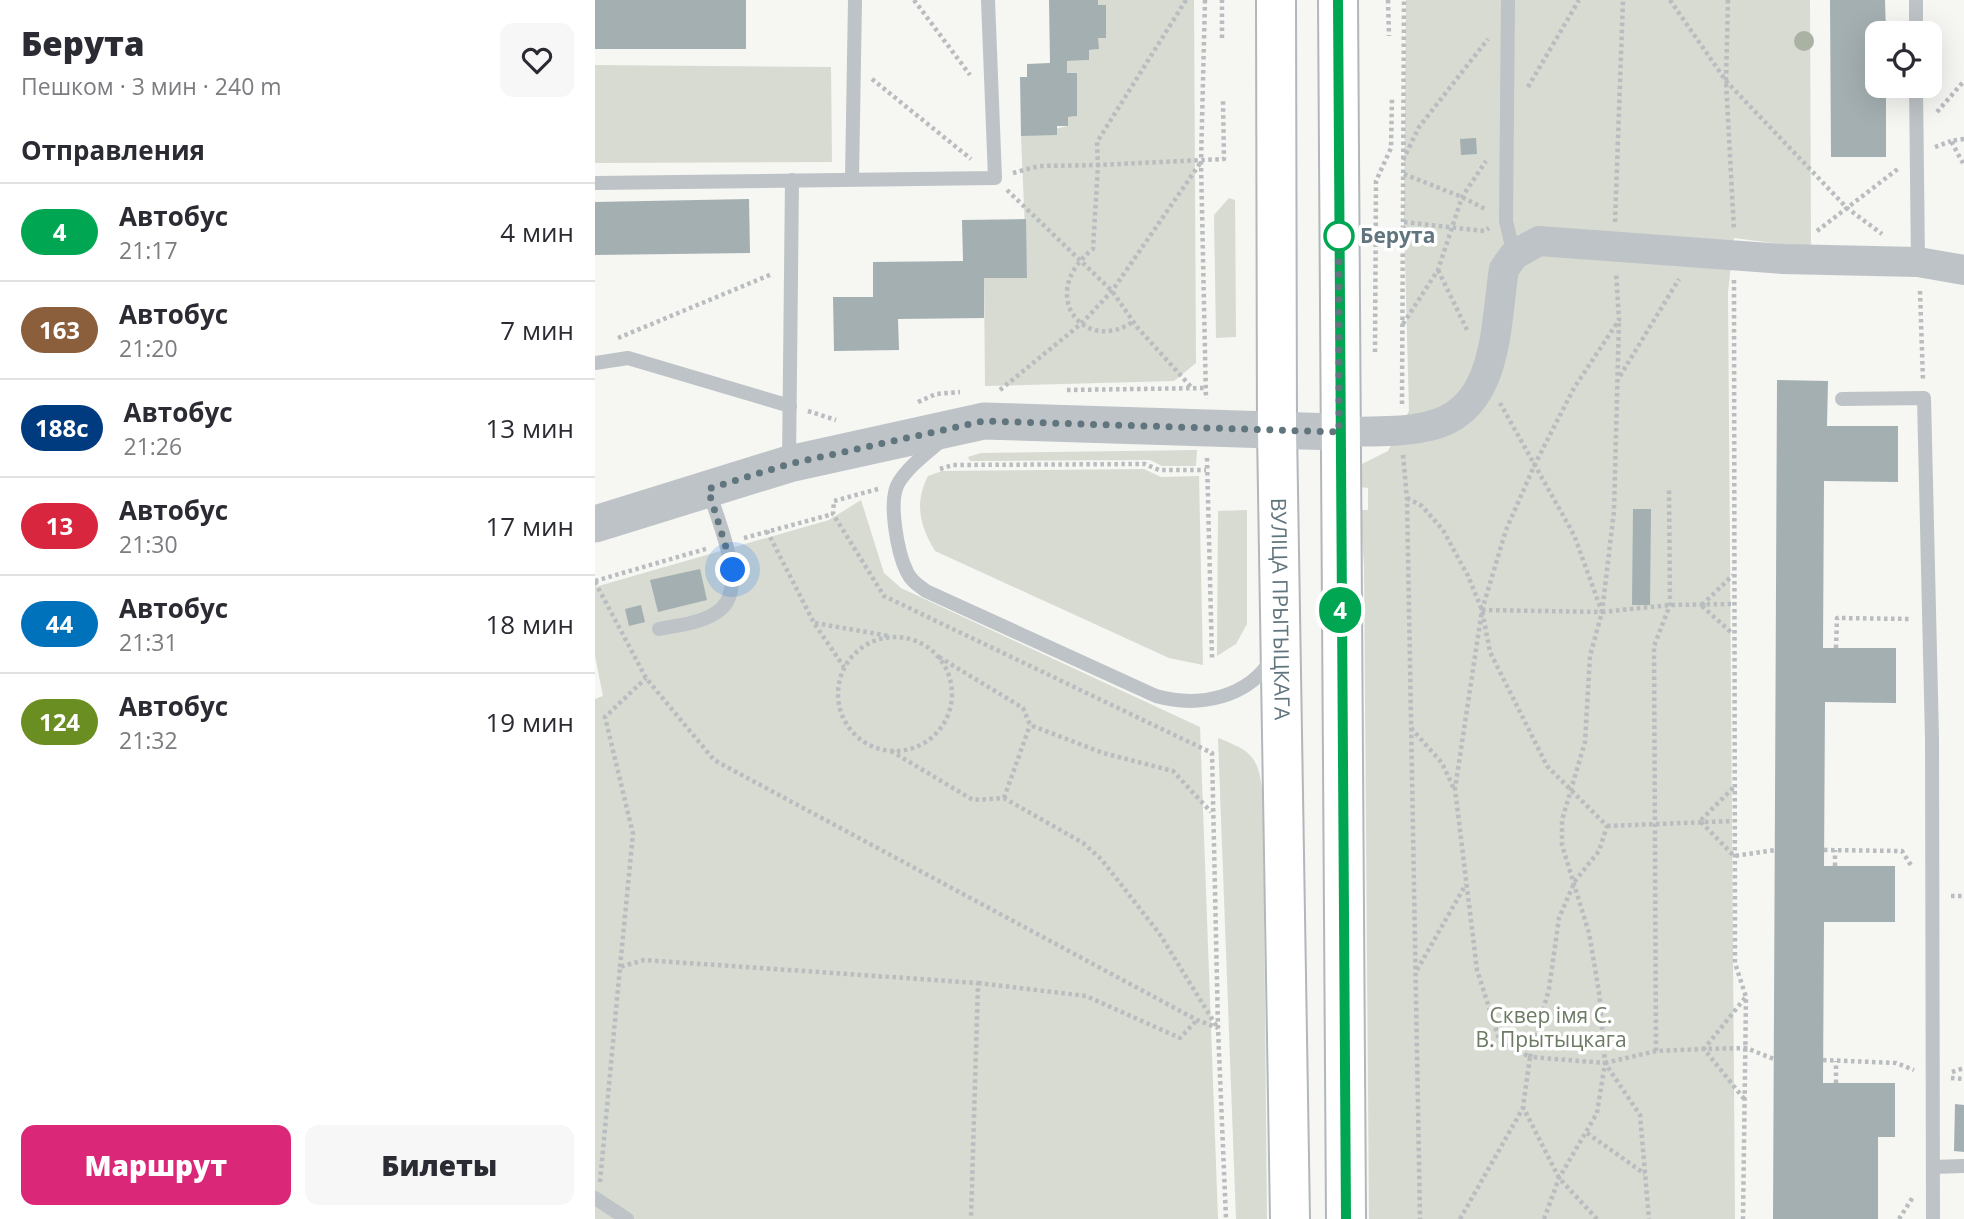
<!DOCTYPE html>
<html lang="ru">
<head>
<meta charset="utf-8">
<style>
  :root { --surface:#fff; --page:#f7f7f7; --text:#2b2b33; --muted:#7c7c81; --line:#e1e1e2; --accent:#db2777 }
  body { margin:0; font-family:"Open Sans",sans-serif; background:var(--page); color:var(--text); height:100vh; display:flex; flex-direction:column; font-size:26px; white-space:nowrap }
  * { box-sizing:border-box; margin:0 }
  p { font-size:23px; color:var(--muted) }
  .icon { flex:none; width:38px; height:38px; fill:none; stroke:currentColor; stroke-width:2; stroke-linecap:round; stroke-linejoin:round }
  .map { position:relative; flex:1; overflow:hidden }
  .sheet { display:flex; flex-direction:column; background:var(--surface); width:595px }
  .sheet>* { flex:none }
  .badge { padding:0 14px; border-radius:23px; font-size:24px; line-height:46px }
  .controls { position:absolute; left:1270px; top:21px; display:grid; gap:14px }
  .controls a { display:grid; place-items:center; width:77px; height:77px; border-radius:14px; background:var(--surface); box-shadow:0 7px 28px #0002; font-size:35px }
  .you { position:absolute; width:35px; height:35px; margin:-18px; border:5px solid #fff; border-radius:50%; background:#1a73e8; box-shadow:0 0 0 10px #1a73e833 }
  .map>.badge { position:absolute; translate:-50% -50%; box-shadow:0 0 0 4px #fff }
  h2 { padding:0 21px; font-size:26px; line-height:63px }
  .round { display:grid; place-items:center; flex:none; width:74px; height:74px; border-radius:14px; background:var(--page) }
  .head { display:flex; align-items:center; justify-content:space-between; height:119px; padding:0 21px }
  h1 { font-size:33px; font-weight:800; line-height:52px }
  .cta { display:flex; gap:14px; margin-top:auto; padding:14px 21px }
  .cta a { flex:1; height:80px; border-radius:14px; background:var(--accent); color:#fff; font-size:28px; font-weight:800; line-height:80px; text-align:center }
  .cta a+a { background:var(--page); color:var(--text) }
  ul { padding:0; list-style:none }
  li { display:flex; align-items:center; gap:21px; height:98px; padding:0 21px; border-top:2px solid var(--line) }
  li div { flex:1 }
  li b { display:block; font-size:26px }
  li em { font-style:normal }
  li .badge { min-width:77px; font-weight:700; text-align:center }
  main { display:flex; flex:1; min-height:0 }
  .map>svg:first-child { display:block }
</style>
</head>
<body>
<main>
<section class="sheet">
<div class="head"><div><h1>Берута</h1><p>Пешком · 3 мин · 240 m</p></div><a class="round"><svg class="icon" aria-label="heart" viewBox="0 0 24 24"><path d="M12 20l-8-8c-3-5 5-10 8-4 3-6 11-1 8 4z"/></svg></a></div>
<h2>Отправления</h2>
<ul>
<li><span class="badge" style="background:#00a651;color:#fff">4</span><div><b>Автобус</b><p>21:17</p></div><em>4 мин</em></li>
<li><span class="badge" style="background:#8b5e3c;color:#fff">163</span><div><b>Автобус</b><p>21:20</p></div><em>7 мин</em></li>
<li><span class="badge" style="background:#003b80;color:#fff">188с</span><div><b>Автобус</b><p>21:26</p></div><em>13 мин</em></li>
<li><span class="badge" style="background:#d7263d;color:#fff">13</span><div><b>Автобус</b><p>21:30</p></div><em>17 мин</em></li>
<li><span class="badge" style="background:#0072bc;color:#fff">44</span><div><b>Автобус</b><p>21:31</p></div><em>18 мин</em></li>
<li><span class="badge" style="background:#6b8e23;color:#fff">124</span><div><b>Автобус</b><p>21:32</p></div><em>19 мин</em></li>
</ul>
<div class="cta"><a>Маршрут</a><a>Билеты</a></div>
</section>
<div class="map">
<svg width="1369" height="1219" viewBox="0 0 1369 1219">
  <rect width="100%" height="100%" fill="#f6f6f3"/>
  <g fill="#d7dbd2">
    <path d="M503,0H599L601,363L579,381L390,386L389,278L432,277L426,136L473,126V117L482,116V73H472V61L494,60V50L503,49V38H511V5H503Z"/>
    <path d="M811,0H1215L1216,248L1139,238L1133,292L1140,1219H774L769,566L765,510H773V488L765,487V465L793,451L814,411L809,222Z"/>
    <path d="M0,65L236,67L237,162L0,163Z"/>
    <path d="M634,198L640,200L641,337L621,338L619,215Z"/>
    <path d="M602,450L601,466H567L555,460L375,461L373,457L386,453Z"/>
    <path d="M549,469L566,477L604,476L608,665L574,658L340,551C325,526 319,503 333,476L347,471Z"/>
    <path d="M266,500L289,573L306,588L605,727L623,1219H0V699L8,696L0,656V587L234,520Z"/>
    <path d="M652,510V624L641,644L622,656L623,511Z"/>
    <path d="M623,738C660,752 664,759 668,798L672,1219H641Z"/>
  </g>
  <g fill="#a4afb2">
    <rect x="0" y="0" width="151" height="49"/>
    <path d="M454,0H503V5H511V38H503L504,49L494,50V60L472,61V73H482V116L473,117V126H462V135L426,136L425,77H432V64L455,63Z"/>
    <path d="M1235,0H1290L1291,33H1283V86H1291V157H1236Z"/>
    <path d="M881,138L882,154L866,155L865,139Z"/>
    <path d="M154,199L155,253L0,255V202Z"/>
    <path d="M431,219L432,278H389V318L303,319L304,350L239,351L238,297H278V262L368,261L367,220Z"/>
    <path d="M1182,380L1233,381L1232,426H1303V482L1229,481L1228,648H1301V703L1230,702L1229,866H1300V922H1229L1228,1083H1300V1137H1283V1219H1178Z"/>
    <path d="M1038,509H1056L1055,605H1037Z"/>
    <path d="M105,569L112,600L63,612L55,580Z"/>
    <path d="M46,605L50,622L34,626L30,609Z"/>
    <path d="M1360,1104L1369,1105V1152L1359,1151Z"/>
  </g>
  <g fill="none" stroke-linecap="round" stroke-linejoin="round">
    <defs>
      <g id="primary">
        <path id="s1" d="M681,0L682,431L695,1219"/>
        <path d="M743,0L751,1219"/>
      </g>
    </defs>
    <use href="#primary" stroke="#b1b7ba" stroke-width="42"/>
    <g stroke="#b9bdbf" stroke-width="4.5" stroke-dasharray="3.5 3.5" stroke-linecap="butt">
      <path d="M319,0L375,75"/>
      <path d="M591,0L502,142L503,165L629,159L628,101"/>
      <path d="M610,0L606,162L611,399"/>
      <path d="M793,0L794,36"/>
      <path d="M1075,0L1131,81L1252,208L1287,234"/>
      <path d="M1133,0L1131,81L1139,230"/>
      <path d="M627,38V0"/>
      <path d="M277,79L376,159"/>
      <path d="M933,87L984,0"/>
      <path d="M1342,112L1369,81"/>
      <path d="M1369,139L1356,141L1369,165"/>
      <path d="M1340,147L1356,141"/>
      <path d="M808,160L824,127L893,39"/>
      <path d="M418,173L444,166L503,165L498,249C440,294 490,356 539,321"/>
      <path d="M809,174L867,197L892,210"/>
      <path d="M412,190L517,291L542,327L597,388"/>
      <path d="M809,222L889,231L894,228"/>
      <path d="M1020,222L1028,0"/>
      <path d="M1222,231L1304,168"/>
      <path d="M843,270L873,332"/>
      <path d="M1139,280L1140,963L1151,997L1148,1219"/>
      <path d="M1325,291L1328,381"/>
      <path d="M808,324L843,270L867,197L891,161"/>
      <path d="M23,338L177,274"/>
      <path d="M780,352L781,181L796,148L797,97"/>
      <path d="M1025,376L1084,279"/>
      <path d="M405,390L487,323L517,291L606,162"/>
      <path d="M472,390L611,388"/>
      <path d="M323,402L341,394L365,392"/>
      <path d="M807,404L809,0"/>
      <path d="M213,411L241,420"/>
      <path d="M808,455L812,498L825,1219"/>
      <path d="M612,458L617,658"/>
      <path d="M345,469L358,465L550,464L564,470H611"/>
      <path d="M283,489L239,501L238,514L289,596L617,753L623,1028L631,1219"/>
      <path d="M812,498L827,506L848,530L873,576L887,610L895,652L952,766L1012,826L1004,851L980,881L964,918L954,989L935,1057L1010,1063L1045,1115L1054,1219"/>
      <path d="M172,531L219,623L249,667"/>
      <path d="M149,538L238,514"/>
      <path d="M0,581L114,548"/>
      <path d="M0,582L51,678L119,760L602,1020L623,1028"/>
      <path d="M1107,605L1138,575"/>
      <path d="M1107,606L1138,634"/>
      <path d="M887,610L1007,612L979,535L905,403"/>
      <path d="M1007,612L1075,605L1138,604"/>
      <path d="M220,623L294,636"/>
      <circle cx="300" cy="694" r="57"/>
      <path d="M1241,648L1242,618L1317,619"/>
      <path d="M344,657L428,708L435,725L508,753L578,771L616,812"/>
      <path d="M816,728L847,763L859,789"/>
      <path d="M296,751L378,800L409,798L488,843L506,859L564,933L622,1027"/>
      <path d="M409,798L435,725"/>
      <path d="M1106,820L1139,787"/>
      <path d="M1106,822L1139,856L1180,850"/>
      <path d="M1012,826L1138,821"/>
      <path d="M1229,850L1307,851L1317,867"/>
      <path d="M1240,866V850"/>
      <path d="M1356,896H1369"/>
      <path d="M25,967L38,834L10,717L51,678"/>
      <path d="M822,970L871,884"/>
      <path d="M383,983L491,996L585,1038L602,1020"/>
      <path d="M1150,998L1109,1049L1150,1100"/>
      <path d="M1061,1051L1059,646L1075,605L1074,490"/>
      <path d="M1228,1060L1301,1063L1319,1070"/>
      <path d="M1010,1063L1061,1051L1109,1049L1151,1048L1179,1059"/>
      <path d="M1357,1072L1369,1068"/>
      <path d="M1356,1078L1369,1079"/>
      <path d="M1241,1083V1061"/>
      <path d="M992,1133L1050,1174"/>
      <path d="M5,1182L25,967L49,960L383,983L376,1219"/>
      <path d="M865,1219L928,1108"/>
      <path d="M949,1219L964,1178L1002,1113L1010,1063L1004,992L994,933L967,845V820L990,742L995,656L1007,612L1019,511L1024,321"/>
      <path d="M1002,1219L964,1178L928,1107L935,1057L905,1042L882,970L860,789L887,610L911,530L940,464L979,388L1024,320L1021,273"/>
      <path d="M1304,1219L1318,1197"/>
    </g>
    <g stroke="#bdc3c6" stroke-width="14">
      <path d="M913,0L911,221L919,255"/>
      <path d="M1321,0V33"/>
      <path d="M1321,86L1323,262"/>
      <path d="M257,179L260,0"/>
      <path d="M0,183L400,178L393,0"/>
      <path d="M0,363L33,358L195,406"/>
      <path d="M1247,399L1329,398L1337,738L1338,1219"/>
      <path d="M347,440C332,453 315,465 304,482C292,500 303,554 312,572C316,581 323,585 331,591L561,696C604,708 654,698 678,657"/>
      <path d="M194,463L197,180"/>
      <path d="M64,629C84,625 110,623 126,609C153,586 122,519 114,491"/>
      <path d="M1338,1167L1369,1166"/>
      <path d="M0,1198L32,1219"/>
    </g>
    <path stroke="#bdc3c6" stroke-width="30" d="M743,432C773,431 805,433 834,426C904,411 900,325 909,269L919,255L944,241L1188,259L1323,262L1369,270"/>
    <path stroke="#bdc3c6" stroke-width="37" d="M0,524L194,464L389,421L743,432"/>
    <use href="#primary" stroke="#fff" stroke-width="38"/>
  </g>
  <circle fill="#aab2a4" cx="1209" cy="41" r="10"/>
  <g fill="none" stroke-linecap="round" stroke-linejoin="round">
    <defs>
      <path id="line" d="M743,0L751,1219"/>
    </defs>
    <use href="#line" stroke="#fff" stroke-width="16"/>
    <use href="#line" stroke="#00a651" stroke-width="10"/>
    <path stroke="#61757e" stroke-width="7" stroke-dasharray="0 12.6" d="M138,570L113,489L194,464L389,421L744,432V236"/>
  </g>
  <circle fill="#fff" stroke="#00a651" stroke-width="3.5" cx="744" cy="236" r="14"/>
  <g text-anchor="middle" stroke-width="7" stroke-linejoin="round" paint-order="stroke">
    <g font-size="21" font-weight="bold" fill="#61757e" stroke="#fff" text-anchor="start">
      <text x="765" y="243">Берута</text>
    </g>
    <g font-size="21" fill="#61757e" stroke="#fff">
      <text dy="7" stroke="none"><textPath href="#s1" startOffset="609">ВУЛІЦА ПРЫТЫЦКАГА</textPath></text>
    </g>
    <g font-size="21" fill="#6c7b64" stroke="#fff">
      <text x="956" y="1023">Сквер імя С.<tspan x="956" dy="24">В. Прытыцкага</tspan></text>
    </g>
  </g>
</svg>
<div class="controls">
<a><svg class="icon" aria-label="locate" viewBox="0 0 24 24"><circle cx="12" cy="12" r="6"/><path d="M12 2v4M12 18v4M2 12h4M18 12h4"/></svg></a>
</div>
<div class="you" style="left:138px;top:570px"></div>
<b class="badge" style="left:745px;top:610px;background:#00a651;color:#fff">4</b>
</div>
</main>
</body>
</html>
